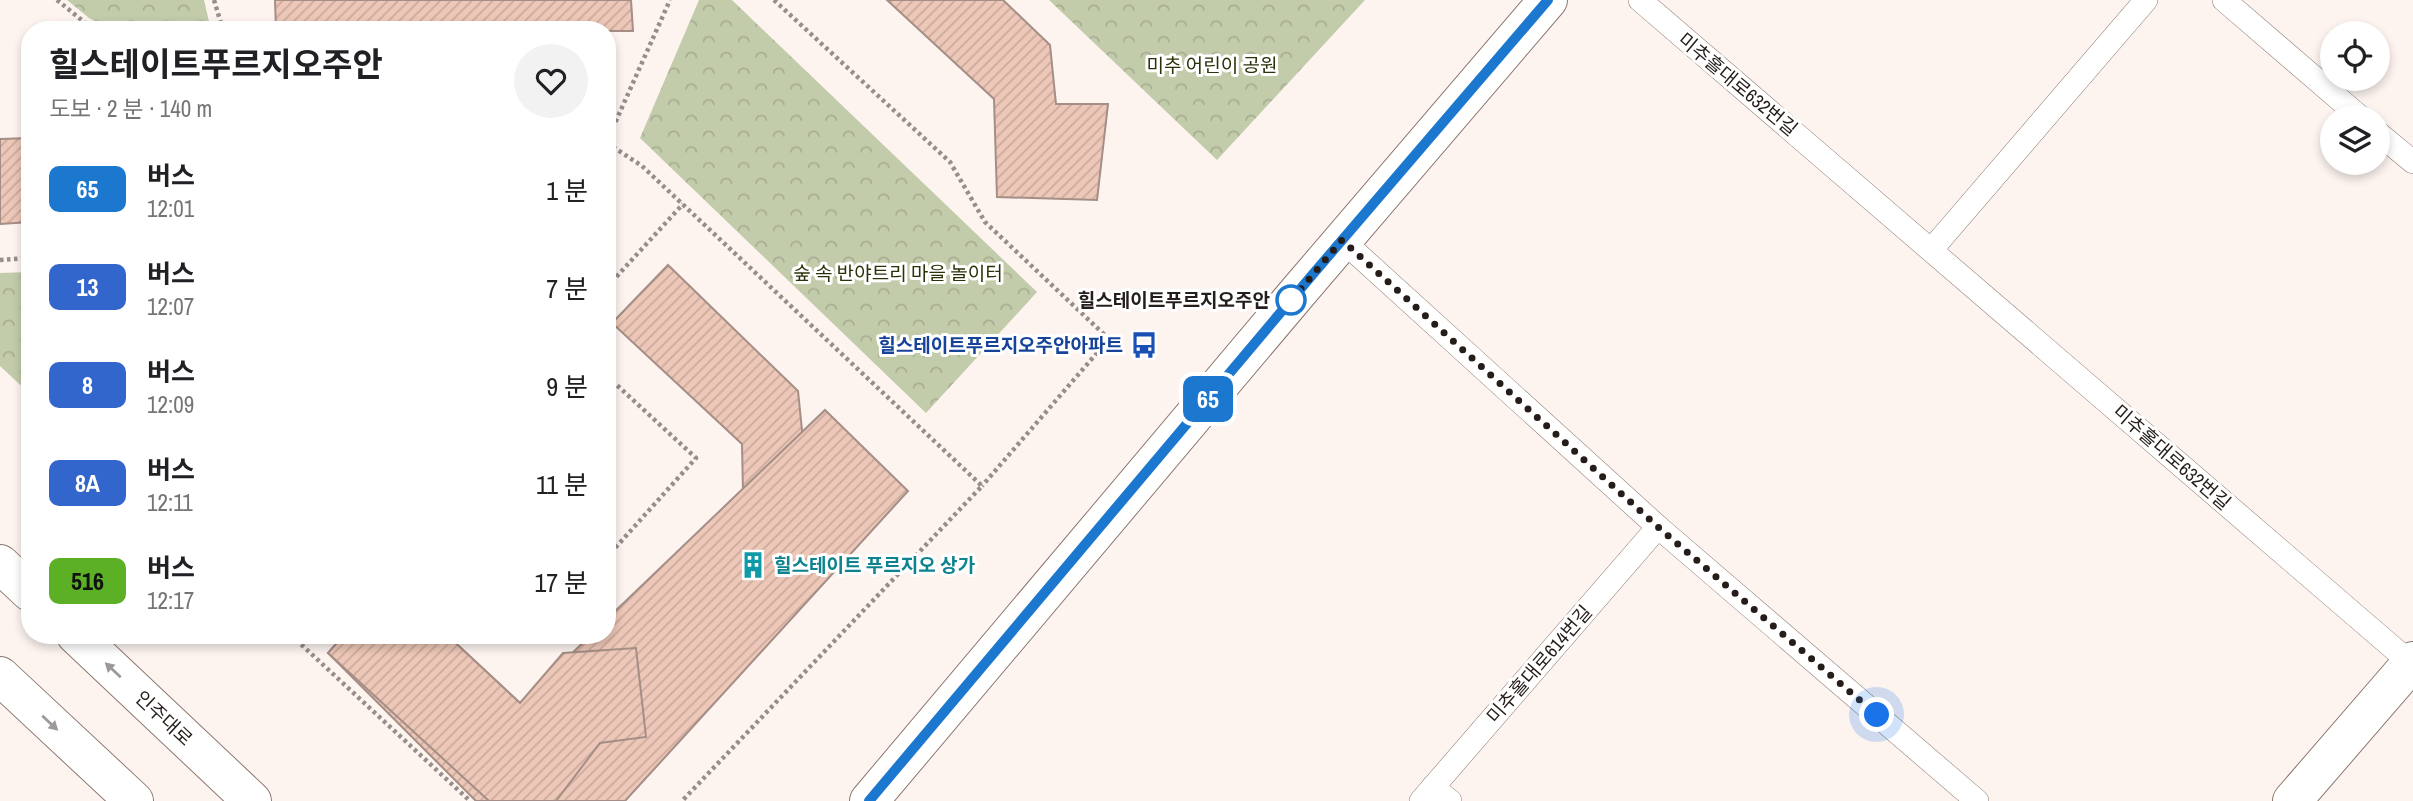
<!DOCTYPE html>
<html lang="ko">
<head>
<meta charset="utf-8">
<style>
  :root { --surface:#fff; --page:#f2f2f2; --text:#202124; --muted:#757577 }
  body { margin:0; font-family:"Archivo Narrow","Noto Sans KR",sans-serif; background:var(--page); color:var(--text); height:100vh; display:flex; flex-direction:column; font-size:26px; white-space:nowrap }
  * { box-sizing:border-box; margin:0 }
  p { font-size:23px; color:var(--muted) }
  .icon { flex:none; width:38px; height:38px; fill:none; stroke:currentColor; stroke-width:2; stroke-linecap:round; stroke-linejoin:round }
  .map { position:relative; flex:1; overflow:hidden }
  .sheet { position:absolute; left:21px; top:21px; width:595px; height:623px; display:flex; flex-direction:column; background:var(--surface); border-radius:28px; box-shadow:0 4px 10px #0003 }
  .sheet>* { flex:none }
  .badge { padding:0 14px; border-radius:10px; font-size:24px; line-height:46px }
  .buttons { position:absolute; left:2320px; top:21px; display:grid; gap:14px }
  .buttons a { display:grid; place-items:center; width:70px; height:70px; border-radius:50%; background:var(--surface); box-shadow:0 4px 10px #0003; font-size:35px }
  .you { position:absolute; width:35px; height:35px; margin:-18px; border:5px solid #fff; border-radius:50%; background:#1a73e8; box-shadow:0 0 0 10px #1a73e833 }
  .map>.badge { position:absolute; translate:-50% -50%; box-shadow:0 0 0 4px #fff }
  .round { display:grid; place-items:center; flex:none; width:74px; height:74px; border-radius:37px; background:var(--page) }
  .overview { display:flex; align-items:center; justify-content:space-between; height:119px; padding:0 28px }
  h1 { font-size:33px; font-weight:700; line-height:52px }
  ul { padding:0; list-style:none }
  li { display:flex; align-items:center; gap:21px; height:98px; padding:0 28px }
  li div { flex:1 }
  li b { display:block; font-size:26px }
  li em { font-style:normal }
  li .badge { min-width:77px; font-weight:700; text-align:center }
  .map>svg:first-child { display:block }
</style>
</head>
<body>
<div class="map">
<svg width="2413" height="801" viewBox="0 0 2413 801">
  <defs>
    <pattern id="park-crowns" width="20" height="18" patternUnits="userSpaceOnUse" patternTransform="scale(1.75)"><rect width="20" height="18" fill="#c2cbaa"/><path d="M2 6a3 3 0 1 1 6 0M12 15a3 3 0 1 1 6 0" fill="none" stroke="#a7ae92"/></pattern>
    <pattern id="building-hatch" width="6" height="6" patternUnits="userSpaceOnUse" patternTransform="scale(1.75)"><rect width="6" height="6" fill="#edc7b7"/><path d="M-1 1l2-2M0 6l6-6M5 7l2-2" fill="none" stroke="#cbaa9d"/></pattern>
  </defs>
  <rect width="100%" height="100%" fill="#fdf4f0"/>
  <g fill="url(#park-crowns)">
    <path d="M67,0H204L211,30H111L89,18Z"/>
    <path d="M699,0H732L1037,292L926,413L640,138Z"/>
    <path d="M1049,0H1365L1217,160Z"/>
    <path d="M30,272V394L0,366V273Z"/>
  </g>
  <g fill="url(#building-hatch)" stroke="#a48e86" stroke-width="2">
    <path d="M275,0H631L633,31L276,30Z"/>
    <path d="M887,0H1003L1050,45L1056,104H1108L1097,200L997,197L994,99Z"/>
    <path d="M30,138V222L0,224V139Z"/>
    <path d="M668,265L798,391L804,450L856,449L844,545L744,542L742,444L612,323Z"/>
    <path d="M825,410L908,491L625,801H476L328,653L344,635H447L520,703L591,635H607V619Z"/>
    <path d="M344,635H447L520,703L563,653L636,648L646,737L600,743L556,801H489L328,653Z"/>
  </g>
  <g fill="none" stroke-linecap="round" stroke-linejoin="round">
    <defs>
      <g id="service">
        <path d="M1640,0L2413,665"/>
        <path d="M2224,0L2360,117"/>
        <path d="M2378,133L2413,162"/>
        <path d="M1342,240L1658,527L1977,801"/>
        <path d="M1932,249L2146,0"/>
        <path d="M1433,787L1450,801"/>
        <path d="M1421,801L1658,527"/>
      </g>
      <path id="minor" d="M2292,801L2413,661"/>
      <g id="secondary">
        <path d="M0,564L30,592"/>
        <path d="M76,635L252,801"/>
        <path d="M0,676L134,801"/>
        <path d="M869,801L1299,291L1548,0"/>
      </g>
    </defs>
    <use href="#service" stroke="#8c786f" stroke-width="24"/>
    <use href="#minor" stroke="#8c786f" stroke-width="40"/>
    <use href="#secondary" stroke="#8c786f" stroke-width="40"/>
    <g stroke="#968e8a" stroke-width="4.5" stroke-dasharray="3.5 3.5" stroke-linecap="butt">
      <path d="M57,0L94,30"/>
      <path d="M214,0L223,30"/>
      <path d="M774,0L950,162L985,222L1109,339L982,486"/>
      <path d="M607,141L670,0"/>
      <path d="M607,143L642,166L982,486L682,801"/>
      <path d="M0,260L30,258"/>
      <path d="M607,287L683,204"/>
      <path d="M607,376L696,458L607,557"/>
      <path d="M291,635L470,801"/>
    </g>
    <use href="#service" stroke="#fff" stroke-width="23"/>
    <use href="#minor" stroke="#fff" stroke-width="38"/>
    <use href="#secondary" stroke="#fff" stroke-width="38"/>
  </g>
  <defs><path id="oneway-solid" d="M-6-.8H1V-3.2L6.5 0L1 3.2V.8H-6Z" transform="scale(1.75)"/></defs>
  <g fill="#9d9998">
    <use href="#oneway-solid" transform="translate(113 670) rotate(-137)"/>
    <use href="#oneway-solid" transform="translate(50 723) rotate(43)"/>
  </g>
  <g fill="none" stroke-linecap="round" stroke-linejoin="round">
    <defs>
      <path id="line" d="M869,801L1313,274L1548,0"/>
    </defs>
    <use href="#line" stroke="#fff" stroke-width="16"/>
    <use href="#line" stroke="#1c78cf" stroke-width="10"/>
    <path stroke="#251d1a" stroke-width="7" stroke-dasharray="0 12.6" d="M1291,300L1284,309L1342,240L1658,527L1877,715"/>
  </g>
  <defs>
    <symbol id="bus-bare" viewBox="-9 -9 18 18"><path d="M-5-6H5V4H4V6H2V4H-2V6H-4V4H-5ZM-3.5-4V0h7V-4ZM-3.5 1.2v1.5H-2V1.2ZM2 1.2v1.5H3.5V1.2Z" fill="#1a4fb4" stroke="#fff" stroke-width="2.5" paint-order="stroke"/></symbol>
    <symbol id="building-bare" viewBox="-9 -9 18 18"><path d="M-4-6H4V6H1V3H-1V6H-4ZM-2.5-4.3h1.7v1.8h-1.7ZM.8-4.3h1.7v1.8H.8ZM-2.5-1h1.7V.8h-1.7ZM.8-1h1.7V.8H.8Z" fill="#0f9aa8" stroke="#fff" stroke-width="2.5" paint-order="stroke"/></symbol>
  </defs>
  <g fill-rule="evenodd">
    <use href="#bus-bare" x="1125" y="326" width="38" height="38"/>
    <use href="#building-bare" x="734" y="546" width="38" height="38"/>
  </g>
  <circle fill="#fff" stroke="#1c78cf" stroke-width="3.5" cx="1291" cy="300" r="14"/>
  <g text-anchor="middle" stroke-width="6" stroke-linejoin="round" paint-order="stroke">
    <g font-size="19" fill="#2a3208" stroke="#fff">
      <text x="1212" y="72">미추 어린이 공원</text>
      <text x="898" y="280">숲 속 반야트리 마을 놀이터</text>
    </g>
    <g font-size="19" fill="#251d1a" stroke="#fff">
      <text transform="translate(1738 84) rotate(40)" y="7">미추홀대로632번길</text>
      <text transform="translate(2172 457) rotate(41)" y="7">미추홀대로632번길</text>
      <text transform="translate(1539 664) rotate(-49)" y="7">미추홀대로614번길</text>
      <text transform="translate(164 718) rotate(43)" y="7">인주대로</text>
    </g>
    <g font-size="19" font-weight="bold" fill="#251d1a" stroke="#fff" text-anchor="end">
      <text x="1270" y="307">힐스테이트푸르지오주안</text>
    </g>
    <g font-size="19" font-weight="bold" fill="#164399" stroke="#fff" text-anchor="end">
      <text x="1123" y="352">힐스테이트푸르지오주안아파트</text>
    </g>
    <g font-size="19" font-weight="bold" fill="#0d838f" stroke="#fff" text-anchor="start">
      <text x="774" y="572">힐스테이트 푸르지오 상가</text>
    </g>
  </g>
</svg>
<div class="buttons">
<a><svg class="icon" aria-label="locate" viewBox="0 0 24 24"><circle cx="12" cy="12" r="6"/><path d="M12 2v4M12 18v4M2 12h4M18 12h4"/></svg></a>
<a><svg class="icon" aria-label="layers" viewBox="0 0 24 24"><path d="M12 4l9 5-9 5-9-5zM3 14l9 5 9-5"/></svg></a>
</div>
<div class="you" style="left:1877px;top:715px"></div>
<b class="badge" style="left:1208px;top:399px;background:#1c78cf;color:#fff">65</b>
<section class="sheet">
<div class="overview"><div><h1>힐스테이트푸르지오주안</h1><p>도보 · 2 분 · 140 m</p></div><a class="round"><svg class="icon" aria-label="heart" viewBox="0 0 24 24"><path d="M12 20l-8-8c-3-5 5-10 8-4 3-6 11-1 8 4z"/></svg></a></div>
<ul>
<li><span class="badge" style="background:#1c78cf;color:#fff">65</span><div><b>버스</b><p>12:01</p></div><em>1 분</em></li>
<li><span class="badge" style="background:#36c;color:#fff">13</span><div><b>버스</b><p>12:07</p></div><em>7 분</em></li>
<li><span class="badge" style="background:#36c;color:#fff">8</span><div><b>버스</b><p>12:09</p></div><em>9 분</em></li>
<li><span class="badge" style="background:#36c;color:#fff">8A</span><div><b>버스</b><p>12:11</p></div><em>11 분</em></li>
<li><span class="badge" style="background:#5bb025;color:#111">516</span><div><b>버스</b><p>12:17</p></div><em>17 분</em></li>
</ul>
</section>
</div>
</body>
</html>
